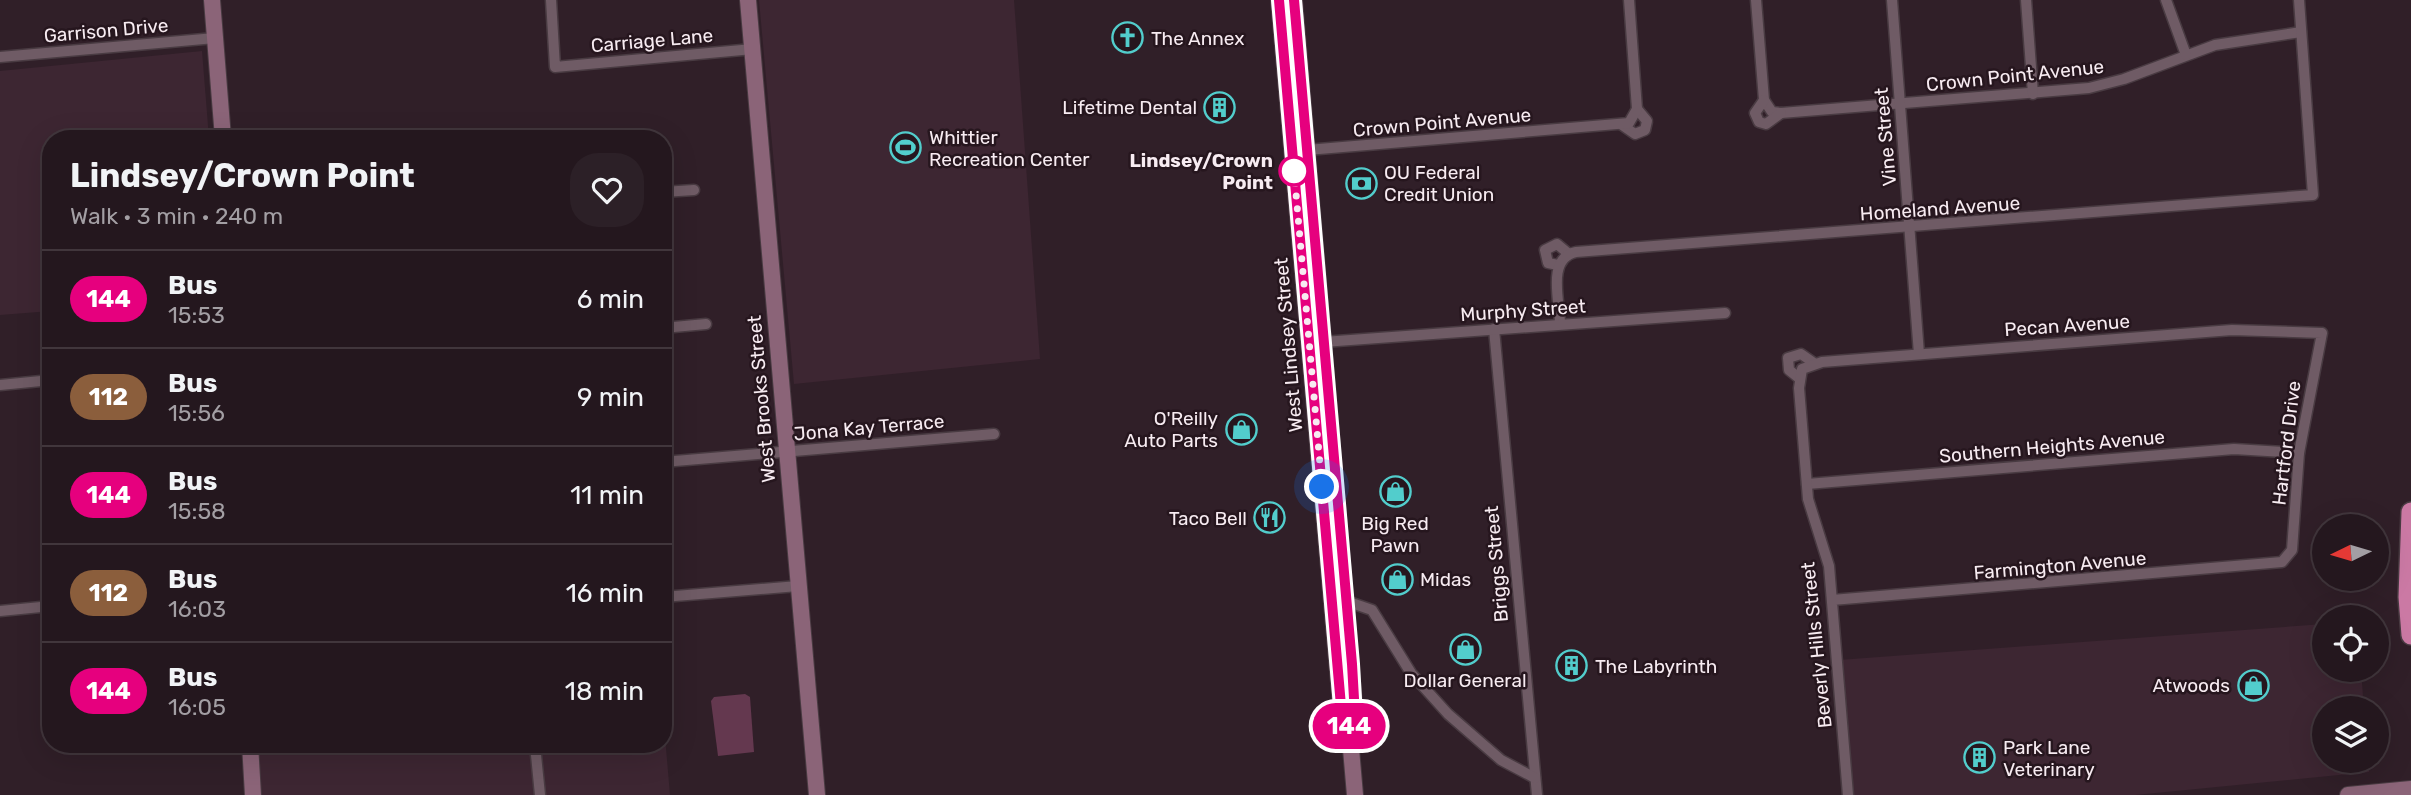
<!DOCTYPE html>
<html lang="en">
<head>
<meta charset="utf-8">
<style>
  :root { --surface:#24171e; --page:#2c2027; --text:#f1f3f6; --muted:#a39fa4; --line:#41363c }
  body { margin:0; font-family:Rubik,sans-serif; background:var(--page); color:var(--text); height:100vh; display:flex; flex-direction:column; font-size:26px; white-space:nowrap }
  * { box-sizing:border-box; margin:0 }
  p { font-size:23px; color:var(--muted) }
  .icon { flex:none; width:38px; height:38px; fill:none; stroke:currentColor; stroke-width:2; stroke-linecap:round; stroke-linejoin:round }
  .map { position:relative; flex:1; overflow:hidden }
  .sheet { position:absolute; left:42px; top:130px; width:630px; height:623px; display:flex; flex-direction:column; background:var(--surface); border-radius:28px; box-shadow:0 7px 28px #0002,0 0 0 2px var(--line) }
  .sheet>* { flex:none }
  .badge { padding:0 14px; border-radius:23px; font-size:24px; line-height:46px }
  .needle { width:46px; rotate:265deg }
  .buttons { position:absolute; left:2312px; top:514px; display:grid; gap:14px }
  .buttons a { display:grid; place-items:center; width:77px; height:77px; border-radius:50%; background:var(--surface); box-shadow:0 7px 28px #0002,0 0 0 2px var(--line); font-size:35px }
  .you { position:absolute; width:35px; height:35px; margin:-18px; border:5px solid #fff; border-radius:50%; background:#1a73e8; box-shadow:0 0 0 10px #1a73e833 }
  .map>.badge { position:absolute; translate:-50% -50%; box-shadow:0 0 0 4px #fff }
  .round { display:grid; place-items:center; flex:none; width:74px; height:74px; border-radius:28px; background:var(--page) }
  .head { display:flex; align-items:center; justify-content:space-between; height:119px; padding:0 28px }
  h1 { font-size:33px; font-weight:700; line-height:52px }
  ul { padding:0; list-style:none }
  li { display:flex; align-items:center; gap:21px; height:98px; padding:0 28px; border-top:2px solid var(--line) }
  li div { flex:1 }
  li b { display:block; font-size:26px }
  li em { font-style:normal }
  li .badge { min-width:77px; font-weight:700; text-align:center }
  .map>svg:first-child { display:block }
</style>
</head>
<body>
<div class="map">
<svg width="2411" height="795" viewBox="0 0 2411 795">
  <rect width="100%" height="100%" fill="#301f28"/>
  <g fill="#3d2632">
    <path d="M759,0H1014L1040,359L794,384Z"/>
    <path d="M202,51L209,138H51V311L0,315V71Z"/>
    <path d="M2324,624V670H2361L2364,709H2324V761H2368L2369,772L2135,795H1851L1839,660Z"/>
    <path d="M663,713L670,795H259L256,744H663Z"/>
  </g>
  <path fill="#64384f" d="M745,694L750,697L754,752L718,756L711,701L714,697Z"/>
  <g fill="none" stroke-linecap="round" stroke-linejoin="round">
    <defs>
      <g id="street">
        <path d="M551,0L555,67L753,49"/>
        <path d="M1756,0L1764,100L1772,112L1781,113L2089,88L2124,79L2215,45L2301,32"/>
        <path d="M1892,0L1919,354"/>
        <path d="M2026,0L2033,94"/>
        <path d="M2166,0L2186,55"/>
        <path d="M0,57L215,38"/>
        <path d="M1764,100L1755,113L1759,122L1766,124L1781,113"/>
        <path d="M1622,125L1635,134L1645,130L1647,121L1637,109"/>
        <path d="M1307,150L1629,123L1637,109L1629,0"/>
        <path d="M663,192L694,190"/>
        <path d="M1558,265L1548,263L1545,250L1557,244L1569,254"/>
        <path d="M1560,324C1560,302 1546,258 1576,252L2313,195L2299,0"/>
        <path d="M663,328L706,324"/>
        <path d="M1494,329L1537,795"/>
        <path d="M1323,342L1725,313"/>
        <path d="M1799,378L1789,370L1788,358L1801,354L1814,363"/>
        <path d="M0,385L51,380"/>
        <path d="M663,462L994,434"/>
        <path d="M1807,484L2234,449L2299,453"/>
        <path d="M663,597L798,586"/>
        <path d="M1832,600L2282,562L2292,550L2299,453L2322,333L2232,330L1822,362L1802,369L1799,388L1808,499L1829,566L1848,795"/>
        <path d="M1346,601L1372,610L1411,673L1448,714L1501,760L1535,778"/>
        <path d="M0,611L51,606"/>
        <path d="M535,745L540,795"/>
      </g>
      <g id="secondary">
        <path d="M212,0L223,138"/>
        <path d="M748,0L817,795"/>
        <path d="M1279,0L1342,717L1349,726L1355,795"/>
        <path d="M1294,0L1355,716L1349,726"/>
        <path d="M250,744L253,795"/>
        <path d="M2348,795L2411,789"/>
      </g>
      <path id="highway" d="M2411,512L2408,597L2411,635"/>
    </defs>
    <use href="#street" stroke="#493b42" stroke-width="13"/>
    <use href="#secondary" stroke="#493b42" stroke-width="18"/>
    <use href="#highway" stroke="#493b42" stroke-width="22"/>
    <use href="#street" stroke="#6f5b65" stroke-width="10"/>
    <use href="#secondary" stroke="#8b6478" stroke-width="16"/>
    <use href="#highway" stroke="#cb79a4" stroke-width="19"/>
  </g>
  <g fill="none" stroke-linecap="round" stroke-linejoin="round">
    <defs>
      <path id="line" d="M1279,0L1342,717L1349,726L1355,716L1352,664L1294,0"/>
    </defs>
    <use href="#line" stroke="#fff" stroke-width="16"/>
    <use href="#line" stroke="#e6007e" stroke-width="10"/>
    <path stroke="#f7ebf1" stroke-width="7" stroke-dasharray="0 12.6" d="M1294,171L1322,487"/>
  </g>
  <defs>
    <symbol id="church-ring" viewBox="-11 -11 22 22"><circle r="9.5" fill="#26161e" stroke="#52cdcc" stroke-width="1.5"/><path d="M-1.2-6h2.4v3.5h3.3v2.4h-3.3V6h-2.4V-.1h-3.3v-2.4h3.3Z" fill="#52cdcc"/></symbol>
    <symbol id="building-ring" viewBox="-11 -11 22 22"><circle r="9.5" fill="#26161e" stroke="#52cdcc" stroke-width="1.5"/><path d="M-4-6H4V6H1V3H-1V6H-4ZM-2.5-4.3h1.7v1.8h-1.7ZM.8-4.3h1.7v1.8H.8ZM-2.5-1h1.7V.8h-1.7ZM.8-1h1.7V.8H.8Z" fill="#52cdcc"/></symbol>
    <symbol id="stadium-ring" viewBox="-11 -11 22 22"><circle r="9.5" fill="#26161e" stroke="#52cdcc" stroke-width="1.5"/><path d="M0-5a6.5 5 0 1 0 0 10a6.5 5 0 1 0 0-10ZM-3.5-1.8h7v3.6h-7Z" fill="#52cdcc"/></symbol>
    <symbol id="bank-ring" viewBox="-11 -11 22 22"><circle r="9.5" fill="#26161e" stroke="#52cdcc" stroke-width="1.5"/><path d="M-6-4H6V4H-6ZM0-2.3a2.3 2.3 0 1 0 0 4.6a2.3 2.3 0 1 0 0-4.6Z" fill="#52cdcc"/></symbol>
    <symbol id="shop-ring" viewBox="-11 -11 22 22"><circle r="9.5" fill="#26161e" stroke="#52cdcc" stroke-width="1.5"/><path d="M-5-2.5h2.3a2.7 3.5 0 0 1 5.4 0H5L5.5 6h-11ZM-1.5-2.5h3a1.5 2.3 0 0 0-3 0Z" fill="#52cdcc"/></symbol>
    <symbol id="restaurant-ring" viewBox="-11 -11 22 22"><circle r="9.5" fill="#26161e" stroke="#52cdcc" stroke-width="1.5"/><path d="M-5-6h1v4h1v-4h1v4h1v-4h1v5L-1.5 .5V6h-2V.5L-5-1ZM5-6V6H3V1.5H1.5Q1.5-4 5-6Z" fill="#52cdcc"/></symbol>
  </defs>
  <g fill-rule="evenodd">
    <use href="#church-ring" x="1110" y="20" width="35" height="35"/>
    <use href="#building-ring" x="1202" y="90" width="35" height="35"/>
    <use href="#stadium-ring" x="888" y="130" width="35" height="35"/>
    <use href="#bank-ring" x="1344" y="166" width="35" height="35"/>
    <use href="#shop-ring" x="1224" y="412" width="35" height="35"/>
    <use href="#shop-ring" x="1378" y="474" width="35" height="35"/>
    <use href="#restaurant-ring" x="1252" y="500" width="35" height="35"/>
    <use href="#shop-ring" x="1380" y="562" width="35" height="35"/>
    <use href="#shop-ring" x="1448" y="632" width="35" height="35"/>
    <use href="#building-ring" x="1554" y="648" width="35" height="35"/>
    <use href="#shop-ring" x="2236" y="668" width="35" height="35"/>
    <use href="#building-ring" x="1962" y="740" width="35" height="35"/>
  </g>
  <circle fill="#fff" stroke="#e6007e" stroke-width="3.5" cx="1294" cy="171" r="14"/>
  <g text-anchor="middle" stroke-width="5" stroke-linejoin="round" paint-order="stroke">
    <g font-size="19" fill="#f7ebf1" stroke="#26161e">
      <text transform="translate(106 30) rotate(-5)" y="7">Garrison Drive</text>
      <text transform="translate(652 40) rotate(-5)" y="7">Carriage Lane</text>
      <text transform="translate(2015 75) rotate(-6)" y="7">Crown Point Avenue</text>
      <text transform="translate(1442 122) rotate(-5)" y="7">Crown Point Avenue</text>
      <text transform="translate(1885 137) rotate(-95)" y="7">Vine Street</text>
      <text transform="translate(1940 208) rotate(-4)" y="7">Homeland Avenue</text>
      <text transform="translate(1523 310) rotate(-4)" y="7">Murphy Street</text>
      <text transform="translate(2067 325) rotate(-4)" y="7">Pecan Avenue</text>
      <text transform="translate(1288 345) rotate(-95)" y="7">West Lindsey Street</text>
      <text transform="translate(761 399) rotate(-95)" y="7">West Brooks Street</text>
      <text transform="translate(869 427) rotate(-5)" y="7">Jona Kay Terrace</text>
      <text transform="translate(2286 443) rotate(-83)" y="7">Hartford Drive</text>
      <text transform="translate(2052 446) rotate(-5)" y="7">Southern Heights Avenue</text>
      <text transform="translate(1496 564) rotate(-95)" y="7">Briggs Street</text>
      <text transform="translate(2060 565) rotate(-5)" y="7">Farmington Avenue</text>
      <text transform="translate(1816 645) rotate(-96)" y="7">Beverly Hills Street</text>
    </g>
    <g font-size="19" fill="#f7ebf1" stroke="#26161e" text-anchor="start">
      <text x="1151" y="45">The Annex</text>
      <text x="1197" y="114" text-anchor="end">Lifetime Dental</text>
      <text x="929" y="144">Whittier<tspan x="929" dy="22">Recreation Center</tspan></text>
      <text x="1384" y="179">OU Federal<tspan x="1384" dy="22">Credit Union</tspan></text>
      <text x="1218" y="425" text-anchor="end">O'Reilly<tspan x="1218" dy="22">Auto Parts</tspan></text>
      <text x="1247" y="525" text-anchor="end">Taco Bell</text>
      <text x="1395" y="530" text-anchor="middle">Big Red<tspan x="1395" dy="22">Pawn</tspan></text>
      <text x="1420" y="586">Midas</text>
      <text x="1595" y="673">The Labyrinth</text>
      <text x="1465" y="687" text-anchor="middle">Dollar General</text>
      <text x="2230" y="692" text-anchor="end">Atwoods</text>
      <text x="2003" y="754">Park Lane<tspan x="2003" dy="22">Veterinary</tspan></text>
    </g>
    <g font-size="19" font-weight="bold" fill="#f7ebf1" stroke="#26161e" text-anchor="end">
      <text x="1273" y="167">Lindsey/Crown<tspan x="1273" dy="22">Point</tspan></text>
    </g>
  </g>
</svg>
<div class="buttons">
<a><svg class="needle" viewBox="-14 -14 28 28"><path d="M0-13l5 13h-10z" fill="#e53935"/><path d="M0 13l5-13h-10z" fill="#a39fa4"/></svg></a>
<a><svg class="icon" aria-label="locate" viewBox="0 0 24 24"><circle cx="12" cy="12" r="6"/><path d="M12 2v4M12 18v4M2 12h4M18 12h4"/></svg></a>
<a><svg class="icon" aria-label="layers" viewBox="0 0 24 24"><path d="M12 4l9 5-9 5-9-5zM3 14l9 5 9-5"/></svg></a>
</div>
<div class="you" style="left:1322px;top:487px"></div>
<b class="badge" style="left:1349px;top:726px;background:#e6007e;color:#fff">144</b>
<section class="sheet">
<div class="head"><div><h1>Lindsey/Crown Point</h1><p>Walk · 3 min · 240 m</p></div><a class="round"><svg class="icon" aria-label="heart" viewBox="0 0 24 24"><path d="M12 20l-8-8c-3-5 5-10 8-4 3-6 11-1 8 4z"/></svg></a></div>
<ul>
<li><span class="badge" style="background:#e6007e;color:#fff">144</span><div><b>Bus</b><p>15:53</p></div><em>6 min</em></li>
<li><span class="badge" style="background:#8b5e3c;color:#fff">112</span><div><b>Bus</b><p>15:56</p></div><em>9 min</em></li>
<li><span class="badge" style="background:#e6007e;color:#fff">144</span><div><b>Bus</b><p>15:58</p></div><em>11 min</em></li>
<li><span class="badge" style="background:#8b5e3c;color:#fff">112</span><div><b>Bus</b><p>16:03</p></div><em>16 min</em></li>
<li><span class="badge" style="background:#e6007e;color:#fff">144</span><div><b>Bus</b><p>16:05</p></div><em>18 min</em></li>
</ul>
</section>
</div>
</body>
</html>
